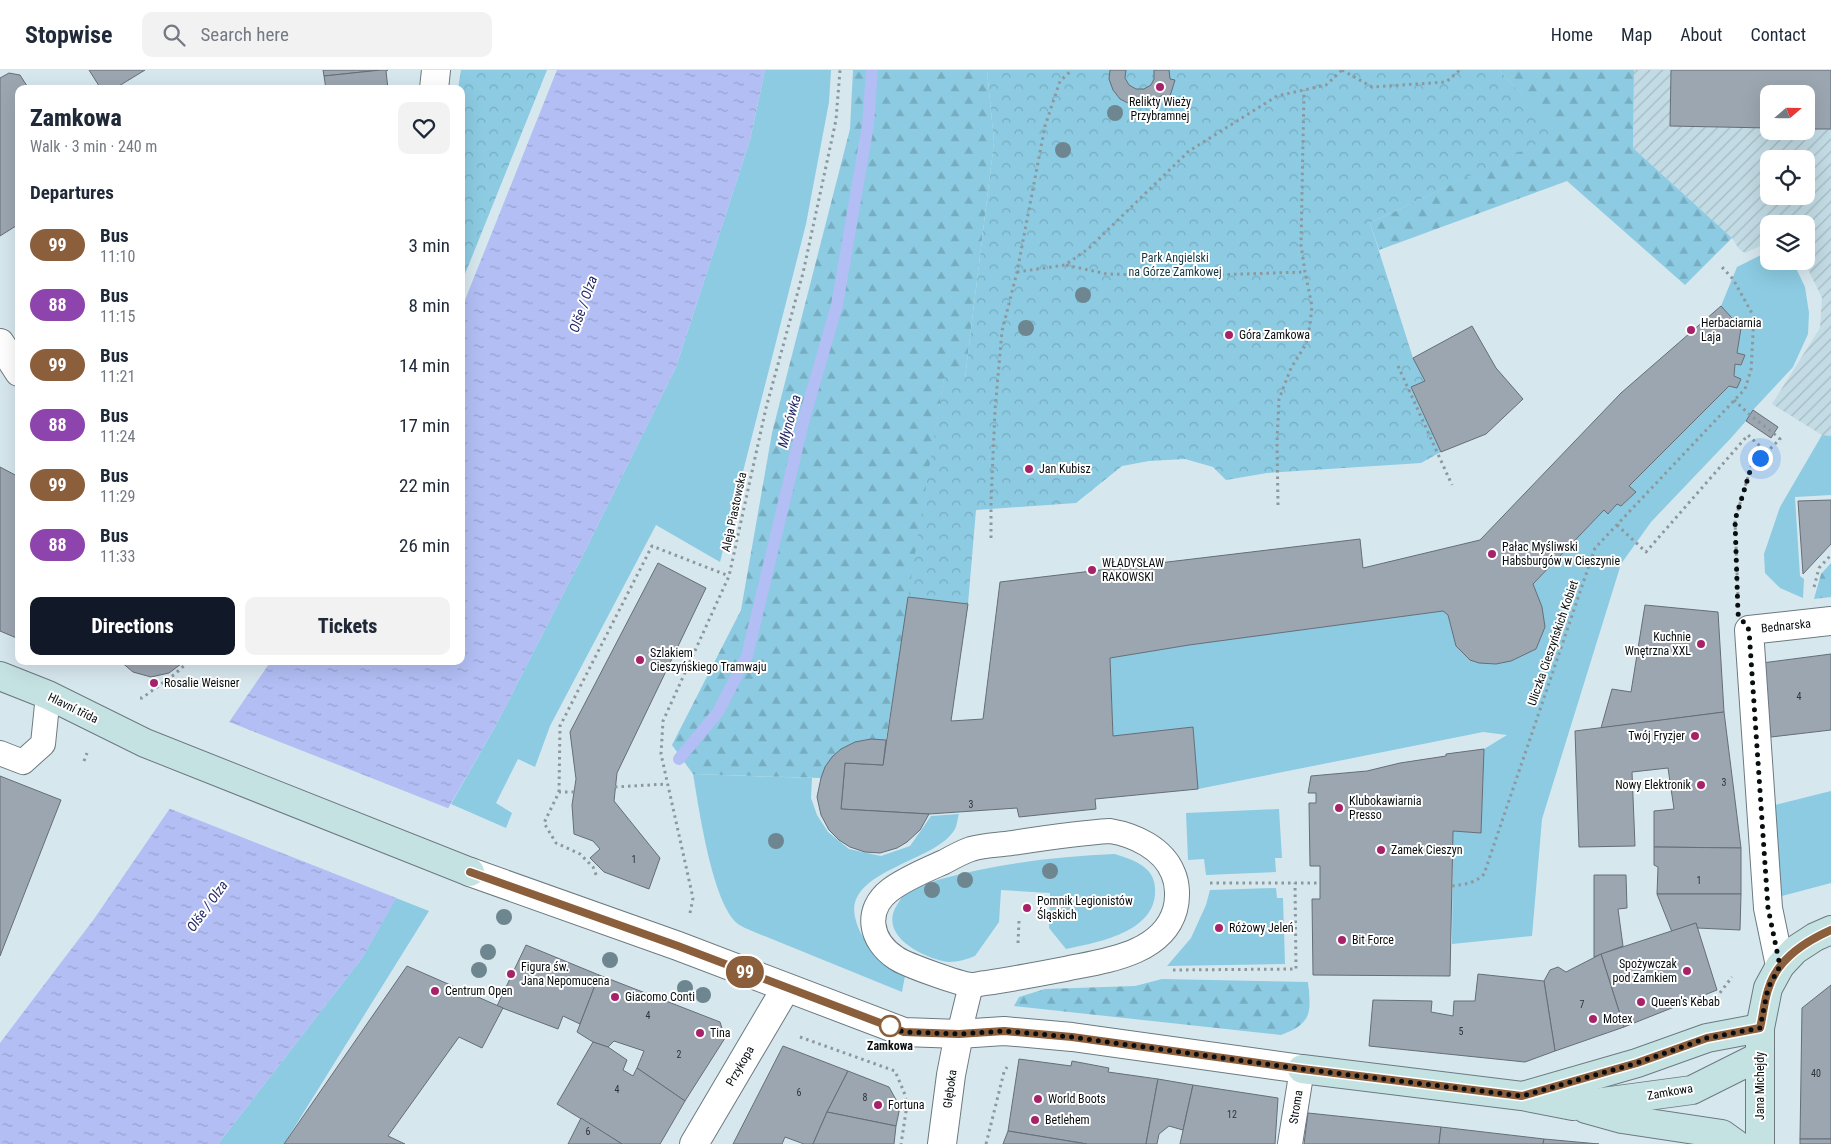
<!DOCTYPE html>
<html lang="en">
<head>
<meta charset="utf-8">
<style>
  :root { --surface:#fff; --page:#f2f2f3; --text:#1f2937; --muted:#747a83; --line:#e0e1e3; --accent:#111827 }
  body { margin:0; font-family:"Roboto Condensed",sans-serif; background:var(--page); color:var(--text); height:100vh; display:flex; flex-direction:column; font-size:19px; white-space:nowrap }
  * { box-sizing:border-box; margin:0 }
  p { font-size:16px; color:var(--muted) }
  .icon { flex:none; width:28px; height:28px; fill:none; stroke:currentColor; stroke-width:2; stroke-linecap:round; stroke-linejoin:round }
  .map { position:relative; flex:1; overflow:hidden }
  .panel { position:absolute; left:15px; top:15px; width:450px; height:580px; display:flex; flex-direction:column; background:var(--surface); border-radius:10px; box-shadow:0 5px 20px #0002 }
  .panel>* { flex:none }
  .badge { padding:0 10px; border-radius:16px; font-size:18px; line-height:32px }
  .needle { width:32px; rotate:70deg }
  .tools { position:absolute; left:1760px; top:15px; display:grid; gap:10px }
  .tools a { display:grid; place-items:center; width:55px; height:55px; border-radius:10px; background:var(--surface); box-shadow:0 5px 20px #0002; font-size:25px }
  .you { position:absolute; width:25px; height:25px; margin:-12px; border:4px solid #fff; border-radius:50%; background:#1a73e8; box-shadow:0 0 0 8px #1a73e833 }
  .map>.badge { position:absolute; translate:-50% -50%; box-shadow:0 0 0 2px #fff }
  h2 { padding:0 15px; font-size:19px; line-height:45px }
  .round { display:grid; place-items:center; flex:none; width:52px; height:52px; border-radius:10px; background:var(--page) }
  .head { display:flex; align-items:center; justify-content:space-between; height:85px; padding:0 15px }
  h1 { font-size:24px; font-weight:800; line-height:38px }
  .primary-button { display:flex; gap:10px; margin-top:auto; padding:10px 15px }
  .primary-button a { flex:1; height:58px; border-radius:10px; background:var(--accent); color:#fff; font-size:20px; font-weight:800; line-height:58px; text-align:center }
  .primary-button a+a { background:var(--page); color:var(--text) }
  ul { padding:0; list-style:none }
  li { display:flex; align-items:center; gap:15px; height:60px; padding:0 15px }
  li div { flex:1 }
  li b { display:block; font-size:19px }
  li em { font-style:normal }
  li .badge { min-width:55px; font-weight:700; text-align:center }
  header { display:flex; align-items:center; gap:30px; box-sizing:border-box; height:70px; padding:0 25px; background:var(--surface); border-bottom:1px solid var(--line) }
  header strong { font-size:24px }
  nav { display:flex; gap:28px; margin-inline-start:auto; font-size:18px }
  .search { width:350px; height:45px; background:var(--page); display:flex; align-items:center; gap:12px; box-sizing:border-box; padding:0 18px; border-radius:10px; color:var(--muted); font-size:19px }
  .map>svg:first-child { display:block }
</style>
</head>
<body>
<header>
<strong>Stopwise</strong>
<div class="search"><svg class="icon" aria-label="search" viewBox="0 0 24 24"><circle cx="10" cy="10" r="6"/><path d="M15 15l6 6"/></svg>Search here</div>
<nav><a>Home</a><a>Map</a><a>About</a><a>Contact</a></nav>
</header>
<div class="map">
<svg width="1831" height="1074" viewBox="0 0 1831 1074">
  <defs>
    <pattern id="industrial-furrows" width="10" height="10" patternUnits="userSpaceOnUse" patternTransform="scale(1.25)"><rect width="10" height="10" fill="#c2dbe4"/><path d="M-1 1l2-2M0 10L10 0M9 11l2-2" fill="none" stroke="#a5bbc2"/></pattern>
    <pattern id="forest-firs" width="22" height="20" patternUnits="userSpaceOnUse" patternTransform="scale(1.25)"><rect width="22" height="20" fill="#8ccbe2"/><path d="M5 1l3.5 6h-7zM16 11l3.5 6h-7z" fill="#77adc1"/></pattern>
    <pattern id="park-crowns" width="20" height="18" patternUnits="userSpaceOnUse" patternTransform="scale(1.25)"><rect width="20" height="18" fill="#8ccbe2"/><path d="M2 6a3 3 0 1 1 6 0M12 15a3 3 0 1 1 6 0" fill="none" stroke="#77adc1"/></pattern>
    <pattern id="water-ripples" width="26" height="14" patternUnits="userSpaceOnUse" patternTransform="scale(1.25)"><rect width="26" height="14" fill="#b2bef4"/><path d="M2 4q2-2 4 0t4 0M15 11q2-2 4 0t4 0" fill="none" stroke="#98a2d0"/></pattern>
  </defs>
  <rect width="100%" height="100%" fill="#d7e7ee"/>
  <path fill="url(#industrial-furrows)" fill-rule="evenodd" d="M1634,0H1831V366L1822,365L1772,334L1820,258L1822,228L1804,191H1806V154H1769V172L1745,183L1739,179L1732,168L1633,78ZM1769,24H1806V61H1769ZM1769,89H1806V126H1769Z"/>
  <g fill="#8ccbe2">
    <path d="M765,0H831L829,32L806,154L720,492L656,455L550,656L535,697L518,689L496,733L512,743L506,758L451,734L496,655L578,495L676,297L750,70Z"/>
    <path d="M1769,181V191H1790L1795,196L1805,217L1809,243L1808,264L1793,297L1753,340L1746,351L1731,368L1651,452L1621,494L1542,749L1532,866L1452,874L1453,761L1481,763L1484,679L1507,665L1483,662L1198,719L1193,657L1113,666L1110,588L1189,575L1443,541L1448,545L1456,576L1536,579L1545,557L1542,537L1533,514L1604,440L1608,444L1617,434L1621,436L1635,423L1629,416L1729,316L1737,318L1741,309L1734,306L1735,294L1741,295L1745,285L1737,283L1741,258L1721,236L1737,197Z"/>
    <path d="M1822,365L1831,366V425L1795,427L1800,506L1804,509L1803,528L1780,518L1765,503L1764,484L1780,437Z"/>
    <path d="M693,704L812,708L811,728L817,745L828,762L849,779L881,786L910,776L931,746L959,744C957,750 957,758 953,762C933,792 845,801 855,847C861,875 883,890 905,906L902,922L752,861C748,859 742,857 738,854C712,833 699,738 693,704Z"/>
    <path d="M1831,721V813L1782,826L1777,810L1771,736Z"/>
    <path d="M1279,739L1282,788H1275L1276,802L1206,805L1204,789L1188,790L1186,743Z"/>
    <path d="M1115,784C1133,790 1154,796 1155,818C1158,862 1098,872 1066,879L1049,858L1050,823L1001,820L999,852L975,886C968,889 957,892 949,892C925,889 877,866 897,835C899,832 901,828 903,825C912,816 929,813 941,809C996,794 1058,786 1115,784Z"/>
    <path d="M1276,818L1277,828H1283L1285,894L1167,896L1191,868L1206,835L1210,820Z"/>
    <path d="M396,828L429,841L284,1074H218L362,888Z"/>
  </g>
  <g fill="url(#forest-firs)">
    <path d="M853,0H987L994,72L965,308H944L886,670C855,667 833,678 821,708L693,704L672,675L741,540L772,363L850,59Z"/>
    <path d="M1499,0H1634L1633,78L1732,168L1685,215L1567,111L1379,180L1370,153L1557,64Z"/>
    <path d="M1831,493V527L1814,529L1821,504Z"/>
    <path d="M1162,909L1308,912C1311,942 1313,953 1281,965L1014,936L1019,927L1045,919L1135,916Z"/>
  </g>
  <g fill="url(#park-crowns)">
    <path d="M461,0H547L461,214V19H458Z"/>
    <path d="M987,0H1499L1558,64L1370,153L1413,288L1425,311L1411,318L1441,382L1421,393L1267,403L1226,410L1213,397L1185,389L1149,391L1122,396L1076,433L976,440L968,534L908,527L944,307L965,308L994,72Z"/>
  </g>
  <path fill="url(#water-ripples)" d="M557,0H765L750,70L676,297L578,495L496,655L362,888L218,1074H0V973L94,849L271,591H461V240Z"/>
  <path fill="#d7e7ee" d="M227,651L450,739L399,829L168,738Z"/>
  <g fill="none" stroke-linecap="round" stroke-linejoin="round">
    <path stroke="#b2bef4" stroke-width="12" d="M679,689L718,642L747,586L804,349L837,235L868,55L872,0"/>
  </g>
  <g fill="#9ca6b1" stroke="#656e78">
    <path d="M89,0H145L114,19H101Z"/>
    <path d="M323,0H381L324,6Z"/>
    <path d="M381,0H388L386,1L388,19H326L324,6Z"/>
    <path d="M1110,0H1126L1125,8L1129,15L1136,19H1144L1151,15L1154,9V0H1169L1170,9L1175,10L1170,26L1162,25L1152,33L1141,35L1130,34L1120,29L1113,20L1109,9Z"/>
    <path d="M1671,0H1831V59H1806V24H1769V58L1670,56Z"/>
    <path d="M9,3L20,5L29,19H19V154L0,166V8Z"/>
    <path d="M1721,236L1741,258L1737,283L1745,285L1741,295L1735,294L1734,306L1741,309L1737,318L1729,316L1629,416L1636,422L1621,436L1617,434L1608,444L1604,440L1533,514L1542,537L1545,557L1536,579L1511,591L1496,594L1479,593L1470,590L1456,576L1448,545L1443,541L1189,575L1110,588L1113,666L1193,657L1198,719L1095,729L1096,739L1019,747L1017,738L929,744L841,739L845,693L883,695L908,527L968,534L951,651L983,649L1000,512L1360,469L1363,498L1480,470L1621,323Z"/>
    <path d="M1472,256L1496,298L1523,329L1486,364L1441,382L1411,317L1425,311L1413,288Z"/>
    <path d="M1753,340L1778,357L1771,368L1746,351Z"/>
    <path d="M0,397L19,407V569L0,561Z"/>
    <path d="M1831,430V474L1803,504L1798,431Z"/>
    <path d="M658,493L706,518L617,703L614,731L660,788L649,819L604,802L590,788L600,779L593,771L574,764L572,735L576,709L570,662Z"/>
    <path d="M1645,535L1718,542L1724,642L1601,658L1612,619L1631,622Z"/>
    <path d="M1831,584V660L1771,667L1762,593Z"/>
    <path d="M120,591H185L169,603L151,607L133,602Z"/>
    <path d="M1724,642L1741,778L1654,777V741L1674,739L1668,698L1632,702L1635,776L1579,777L1575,661Z"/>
    <path d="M871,669L886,670L883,695L845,693L841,739L929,744L920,760L907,772L897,778L880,783L865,782L850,777L839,770L829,760L821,745L817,727L821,708L825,697L832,687L841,679L855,672Z"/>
    <path d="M1484,679L1481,763L1453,761L1450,906L1313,905L1312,829H1320V796H1310L1309,733H1316V723H1308L1311,706L1367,701L1400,693L1446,686V684Z"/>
    <path d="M0,706L61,730L0,886Z"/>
    <path d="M1654,777L1741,778V824H1657L1658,797L1654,795Z"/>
    <path d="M1594,805H1626L1627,838L1618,839L1623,876L1594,887Z"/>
    <path d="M1657,824H1741L1740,860L1697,858L1696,853L1672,862Z"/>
    <path d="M1696,853L1717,920L1624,957L1601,884Z"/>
    <path d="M526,875L599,905L580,954L563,946L558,959L497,936Z"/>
    <path d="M1601,884L1624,957L1555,981L1544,911L1550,900L1558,897L1566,902Z"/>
    <path d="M407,896L503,938L482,978L459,967L388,1066L405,1074H284Z"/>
    <path d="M1478,904L1544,911L1555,981L1525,992L1369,976L1373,930L1432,931L1431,942L1453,946L1454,931H1475Z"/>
    <path d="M599,905L720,952L725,968L685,1031L637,998L644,981L614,971L608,977L593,972L577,962Z"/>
    <path d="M1831,915V1069H1800L1802,938Z"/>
    <path d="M593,972L608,977L627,990L623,1000L633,1006L637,998L685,1031L660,1074H622L557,1034Z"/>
    <path d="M783,976L848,1001L827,1042L813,1074H804L785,1067L782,1074H733Z"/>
    <path d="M1019,989L1071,996L1072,991L1109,998L1108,1002L1158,1009L1146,1074H1087L1008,1061Z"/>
    <path d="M848,1001L889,1017L900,1037L896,1056L827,1042Z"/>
    <path d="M1158,1009L1193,1015L1183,1060L1169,1056L1159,1064L1157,1074H1146Z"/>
    <path d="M1193,1015L1278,1028L1275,1074H1180Z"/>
    <path d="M827,1042L896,1056L894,1074H813Z"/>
    <path d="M1308,1043L1441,1057L1439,1074H1304Z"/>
    <path d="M581,1048L622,1074H568Z"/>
    <path d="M1441,1057L1544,1069L1543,1074H1439Z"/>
    <path d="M1008,1061L1087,1074H1003Z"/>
    <path d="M1544,1069L1599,1074H1543Z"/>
    <rect x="1800" y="1069" width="31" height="5"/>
  </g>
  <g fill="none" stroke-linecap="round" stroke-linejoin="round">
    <defs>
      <g id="lane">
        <path d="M0,683L23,692L43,674L48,625"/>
        <path d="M1110,761C1134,765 1163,778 1173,803C1178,814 1178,829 1175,840C1162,885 1103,891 1065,899C1039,904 1013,909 986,913C982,913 976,915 971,915C960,914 906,895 896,888C870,871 864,840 890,820C906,808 926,800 944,792C953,787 962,782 971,779C984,775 999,775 1012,773C1045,768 1077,763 1110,761Z"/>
        <path d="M959,964L971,915"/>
        <path d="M1290,1074L1302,999"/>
      </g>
      <g id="street">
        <path d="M434,19L436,0"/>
        <path d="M0,273L19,302"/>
        <path d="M470,802L678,876L904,962L959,964L1004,961L1072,967L1302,999"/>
        <path d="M1780,896L1768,838L1749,560L1831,551"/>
        <path d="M694,1074L786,918"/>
        <path d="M942,1074L951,1005L959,964"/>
      </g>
      <g id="secondary">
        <path d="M0,606L48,625L145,673L470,802"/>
        <path d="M1302,999L1522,1026L1573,1036L1692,1020L1760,986"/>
        <path d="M1526,1025L1637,993L1707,968L1760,958"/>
        <path d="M1586,1039L1622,1049L1722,1064L1736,1074"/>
        <path d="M1760,1074V958L1768,918L1780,896L1795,880L1815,867L1831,860"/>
      </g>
    </defs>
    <use href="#lane" stroke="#6c7a80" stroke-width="26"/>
    <use href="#street" stroke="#6c7a80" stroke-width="30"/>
    <use href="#secondary" stroke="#6c7a80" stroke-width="30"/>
    <g stroke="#8c989d" stroke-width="3" stroke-dasharray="2.5 4" stroke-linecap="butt">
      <path d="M1342,0L1372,17L1446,12L1460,0"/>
      <path d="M1066,195L1107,204L1182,206L1305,202"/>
      <path d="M1017,202L1065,195L1088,179L1189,81L1277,26L1326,15L1342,0"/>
      <path d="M1398,296L1452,415"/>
      <path d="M1734,330L1750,345L1772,362L1780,369L1752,397"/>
      <path d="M1278,435L1277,372L1279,329L1291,298L1306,274L1310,255L1312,236L1305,202L1301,175L1304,20"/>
      <path d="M1617,455L1646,482L1748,365L1762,378L1754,387L1735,450L1738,528"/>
      <path d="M991,468V431L995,340L1002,261L1017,202L1045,56L1060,11L1072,0"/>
      <path d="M1814,517L1819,498L1831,485"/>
      <path d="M140,628H142L175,604L189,591"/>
      <path d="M84,691L87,683"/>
      <path d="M615,717L667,714"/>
      <path d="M559,722L560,656L652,476L729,506"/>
      <path d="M574,722H559L544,753L556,773L580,784L593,797L597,807"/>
      <path d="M1210,813H1320"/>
      <path d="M1452,816C1465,814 1474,814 1484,804L1595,478L1745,319L1751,300L1754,247L1733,209L1721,196"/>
      <path d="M690,843L693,828L661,684L663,651L729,506L766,338L803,203L836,50L840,0"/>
      <path d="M1018,873L1019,851"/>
      <path d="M1173,900L1296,899L1295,813"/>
      <path d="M1716,928L1732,907"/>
      <path d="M800,967L895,1001L904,1022L907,1035L901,1074"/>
      <path d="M986,1074L1004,1002L1007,997"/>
    </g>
    <use href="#lane" stroke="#fff" stroke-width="24"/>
    <use href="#street" stroke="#fff" stroke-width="28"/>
    <use href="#secondary" stroke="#c5e2e3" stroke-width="28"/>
  </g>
  <g fill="#6d868f">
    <circle cx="1115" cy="43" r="8"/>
    <circle cx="1063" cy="80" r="8"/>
    <circle cx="1083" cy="225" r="8"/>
    <circle cx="1026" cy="258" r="8"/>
    <circle cx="776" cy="771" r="8"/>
    <circle cx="1050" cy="801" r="8"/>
    <circle cx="965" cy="810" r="8"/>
    <circle cx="932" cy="820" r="8"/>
    <circle cx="504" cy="847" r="8"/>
    <circle cx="488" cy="882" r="8"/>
    <circle cx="610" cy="890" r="8"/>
    <circle cx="479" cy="900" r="8"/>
    <circle cx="685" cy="918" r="8"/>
    <circle cx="703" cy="925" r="8"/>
  </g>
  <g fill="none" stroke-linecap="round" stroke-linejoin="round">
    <defs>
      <path id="line" d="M470,802L678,876L904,962L959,964L1004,961L1072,967L1302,999L1522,1026L1637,993L1707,968L1760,958C1763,946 1764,932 1768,920C1776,890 1804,872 1831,860"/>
    </defs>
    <use href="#line" stroke="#fff" stroke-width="11"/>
    <use href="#line" stroke="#8b5e3c" stroke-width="8"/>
    <path stroke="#080d0f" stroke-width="5" stroke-dasharray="0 9" d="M890,956H887L904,962L959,964L1004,961L1072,967L1302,999L1522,1026L1637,993L1707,968L1760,958L1768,918L1780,896L1768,838L1749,560L1738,544L1735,450L1751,398L1760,388"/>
  </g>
  <g fill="#a8226a" stroke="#fff" stroke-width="2">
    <circle cx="1160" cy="17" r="5"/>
    <circle cx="1691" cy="260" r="5"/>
    <circle cx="1229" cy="265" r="5"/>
    <circle cx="1029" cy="399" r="5"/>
    <circle cx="1492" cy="484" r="5"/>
    <circle cx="1092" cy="500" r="5"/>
    <circle cx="1701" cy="574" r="5"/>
    <circle cx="640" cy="590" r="5"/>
    <circle cx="154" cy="613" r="5"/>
    <circle cx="1695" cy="666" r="5"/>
    <circle cx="1701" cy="715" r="5"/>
    <circle cx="1339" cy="738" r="5"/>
    <circle cx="1381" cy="780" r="5"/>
    <circle cx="1027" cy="838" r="5"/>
    <circle cx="1219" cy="858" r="5"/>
    <circle cx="1342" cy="870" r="5"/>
    <circle cx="1687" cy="901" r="5"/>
    <circle cx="511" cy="904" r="5"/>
    <circle cx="435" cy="921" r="5"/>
    <circle cx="615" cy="927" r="5"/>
    <circle cx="1641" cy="932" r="5"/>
    <circle cx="1593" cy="949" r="5"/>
    <circle cx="700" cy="963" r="5"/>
    <circle cx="1038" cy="1029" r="5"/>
    <circle cx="878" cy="1035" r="5"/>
    <circle cx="1035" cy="1050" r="5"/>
  </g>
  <circle fill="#fff" stroke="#8b5e3c" stroke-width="2.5" cx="890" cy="956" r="10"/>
  <g text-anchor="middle" stroke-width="4" stroke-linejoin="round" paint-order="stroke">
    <g font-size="10" fill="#2d3338">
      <text x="1799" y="630">4</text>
      <text x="1724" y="716">3</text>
      <text x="971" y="738">3</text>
      <text x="634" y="793">1</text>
      <text x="1699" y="814">1</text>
      <text x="1582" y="938">7</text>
      <text x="648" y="949">4</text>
      <text x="1461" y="965">5</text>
      <text x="679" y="988">2</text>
      <text x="1816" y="1007">40</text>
      <text x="617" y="1023">4</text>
      <text x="799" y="1026">6</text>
      <text x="865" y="1031">8</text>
      <text x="1232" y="1048">12</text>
      <text x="588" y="1065">6</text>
    </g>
    <g font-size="12" fill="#080d0f" stroke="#fff" text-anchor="start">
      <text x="1160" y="36" text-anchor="middle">Relikty Wieży<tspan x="1160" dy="14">Przybramnej</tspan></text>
      <text x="1701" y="257">Herbaciarnia<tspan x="1701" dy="14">Laja</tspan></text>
      <text x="1239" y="269">Góra Zamkowa</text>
      <text x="1039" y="403">Jan Kubisz</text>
      <text x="1502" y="481">Pałac Myśliwski<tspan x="1502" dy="14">Habsburgów w Cieszynie</tspan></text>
      <text x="1102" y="497">WŁADYSŁAW<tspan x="1102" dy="14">RAKOWSKI</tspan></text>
      <text x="1691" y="571" text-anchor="end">Kuchnie<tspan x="1691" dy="14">Wnętrzna XXL</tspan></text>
      <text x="650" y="587">Szlakiem<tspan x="650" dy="14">Cieszyńskiego Tramwaju</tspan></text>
      <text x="164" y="617">Rosalie Weisner</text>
      <text x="1685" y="670" text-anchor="end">Twój Fryzjer</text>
      <text x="1691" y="719" text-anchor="end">Nowy Elektronik</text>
      <text x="1349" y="735">Klubokawiarnia<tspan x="1349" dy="14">Presso</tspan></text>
      <text x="1391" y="784">Zamek Cieszyn</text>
      <text x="1037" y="835">Pomnik Legionistów<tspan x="1037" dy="14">Śląskich</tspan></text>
      <text x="1229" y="862">Różowy Jeleń</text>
      <text x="1352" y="874">Bit Force</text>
      <text x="1677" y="898" text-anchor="end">Spożywczak<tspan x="1677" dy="14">pod Zamkiem</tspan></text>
      <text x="521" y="901">Figura św.<tspan x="521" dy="14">Jana Nepomucena</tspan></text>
      <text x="445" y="925">Centrum Open</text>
      <text x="625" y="931">Giacomo Conti</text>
      <text x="1651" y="936">Queen's Kebab</text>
      <text x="1603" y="953">Motex</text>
      <text x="710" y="967">Tina</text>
      <text x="1048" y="1033">World Boots</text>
      <text x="888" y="1039">Fortuna</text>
      <text x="1045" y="1054">Betlehem</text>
    </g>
    <g font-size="12" fill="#163742" stroke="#fff">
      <text x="1175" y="192">Park Angielski<tspan x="1175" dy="14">na Górze Zamkowej</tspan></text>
    </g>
    <g font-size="12" fill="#080d0f" stroke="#fff">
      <text transform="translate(734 442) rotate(-78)" y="4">Aleja Piastowska</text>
      <text transform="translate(1786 556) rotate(-6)" y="4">Bednarska</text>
      <text transform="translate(1553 573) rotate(-71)" y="4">Uliczka Cieszyńskich Kobiet</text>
      <text transform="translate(73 638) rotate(26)" y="4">Hlavní třída</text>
      <text transform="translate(740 996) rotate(-60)" y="4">Przykopa</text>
      <text transform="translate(1760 1016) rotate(-90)" y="4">Jana Michejdy</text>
      <text transform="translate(950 1019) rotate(-82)" y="4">Głęboka</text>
      <text transform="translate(1670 1022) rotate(-10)" y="4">Zamkowa</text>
      <text transform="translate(1296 1037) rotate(-81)" y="4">Stroma</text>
    </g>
    <g font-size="12" font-weight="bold" fill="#080d0f" stroke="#fff">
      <text x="890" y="980">Zamkowa</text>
    </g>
    <g font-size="14" font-style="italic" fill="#242967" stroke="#fff">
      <text transform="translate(583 234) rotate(-71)" y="5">Olše / Olza</text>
      <text transform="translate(789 351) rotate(-75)" y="5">Młynówka</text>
      <text transform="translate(207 836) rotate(-54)" y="5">Olše / Olza</text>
    </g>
  </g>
</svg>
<div class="tools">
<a><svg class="needle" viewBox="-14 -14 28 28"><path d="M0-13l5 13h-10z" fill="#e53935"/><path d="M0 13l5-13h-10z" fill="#747a83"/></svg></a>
<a><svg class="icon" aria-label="locate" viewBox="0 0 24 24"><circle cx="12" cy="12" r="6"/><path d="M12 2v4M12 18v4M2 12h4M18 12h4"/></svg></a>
<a><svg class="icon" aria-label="layers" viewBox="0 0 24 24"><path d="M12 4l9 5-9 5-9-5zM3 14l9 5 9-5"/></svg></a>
</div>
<div class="you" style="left:1760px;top:388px"></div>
<b class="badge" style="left:745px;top:902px;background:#8b5e3c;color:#fff">99</b>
<section class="panel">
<div class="head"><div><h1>Zamkowa</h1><p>Walk · 3 min · 240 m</p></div><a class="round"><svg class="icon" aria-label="heart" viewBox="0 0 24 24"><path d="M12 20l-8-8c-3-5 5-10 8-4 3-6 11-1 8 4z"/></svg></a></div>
<h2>Departures</h2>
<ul>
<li><span class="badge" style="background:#8b5e3c;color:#fff">99</span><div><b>Bus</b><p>11:10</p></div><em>3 min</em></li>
<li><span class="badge" style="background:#8e44ad;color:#fff">88</span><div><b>Bus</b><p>11:15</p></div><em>8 min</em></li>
<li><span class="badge" style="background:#8b5e3c;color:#fff">99</span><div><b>Bus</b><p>11:21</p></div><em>14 min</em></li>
<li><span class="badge" style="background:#8e44ad;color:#fff">88</span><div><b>Bus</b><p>11:24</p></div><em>17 min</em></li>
<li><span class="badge" style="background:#8b5e3c;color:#fff">99</span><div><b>Bus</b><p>11:29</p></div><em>22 min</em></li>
<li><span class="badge" style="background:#8e44ad;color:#fff">88</span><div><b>Bus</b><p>11:33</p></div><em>26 min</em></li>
</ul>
<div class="primary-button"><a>Directions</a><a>Tickets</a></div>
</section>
</div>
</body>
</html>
